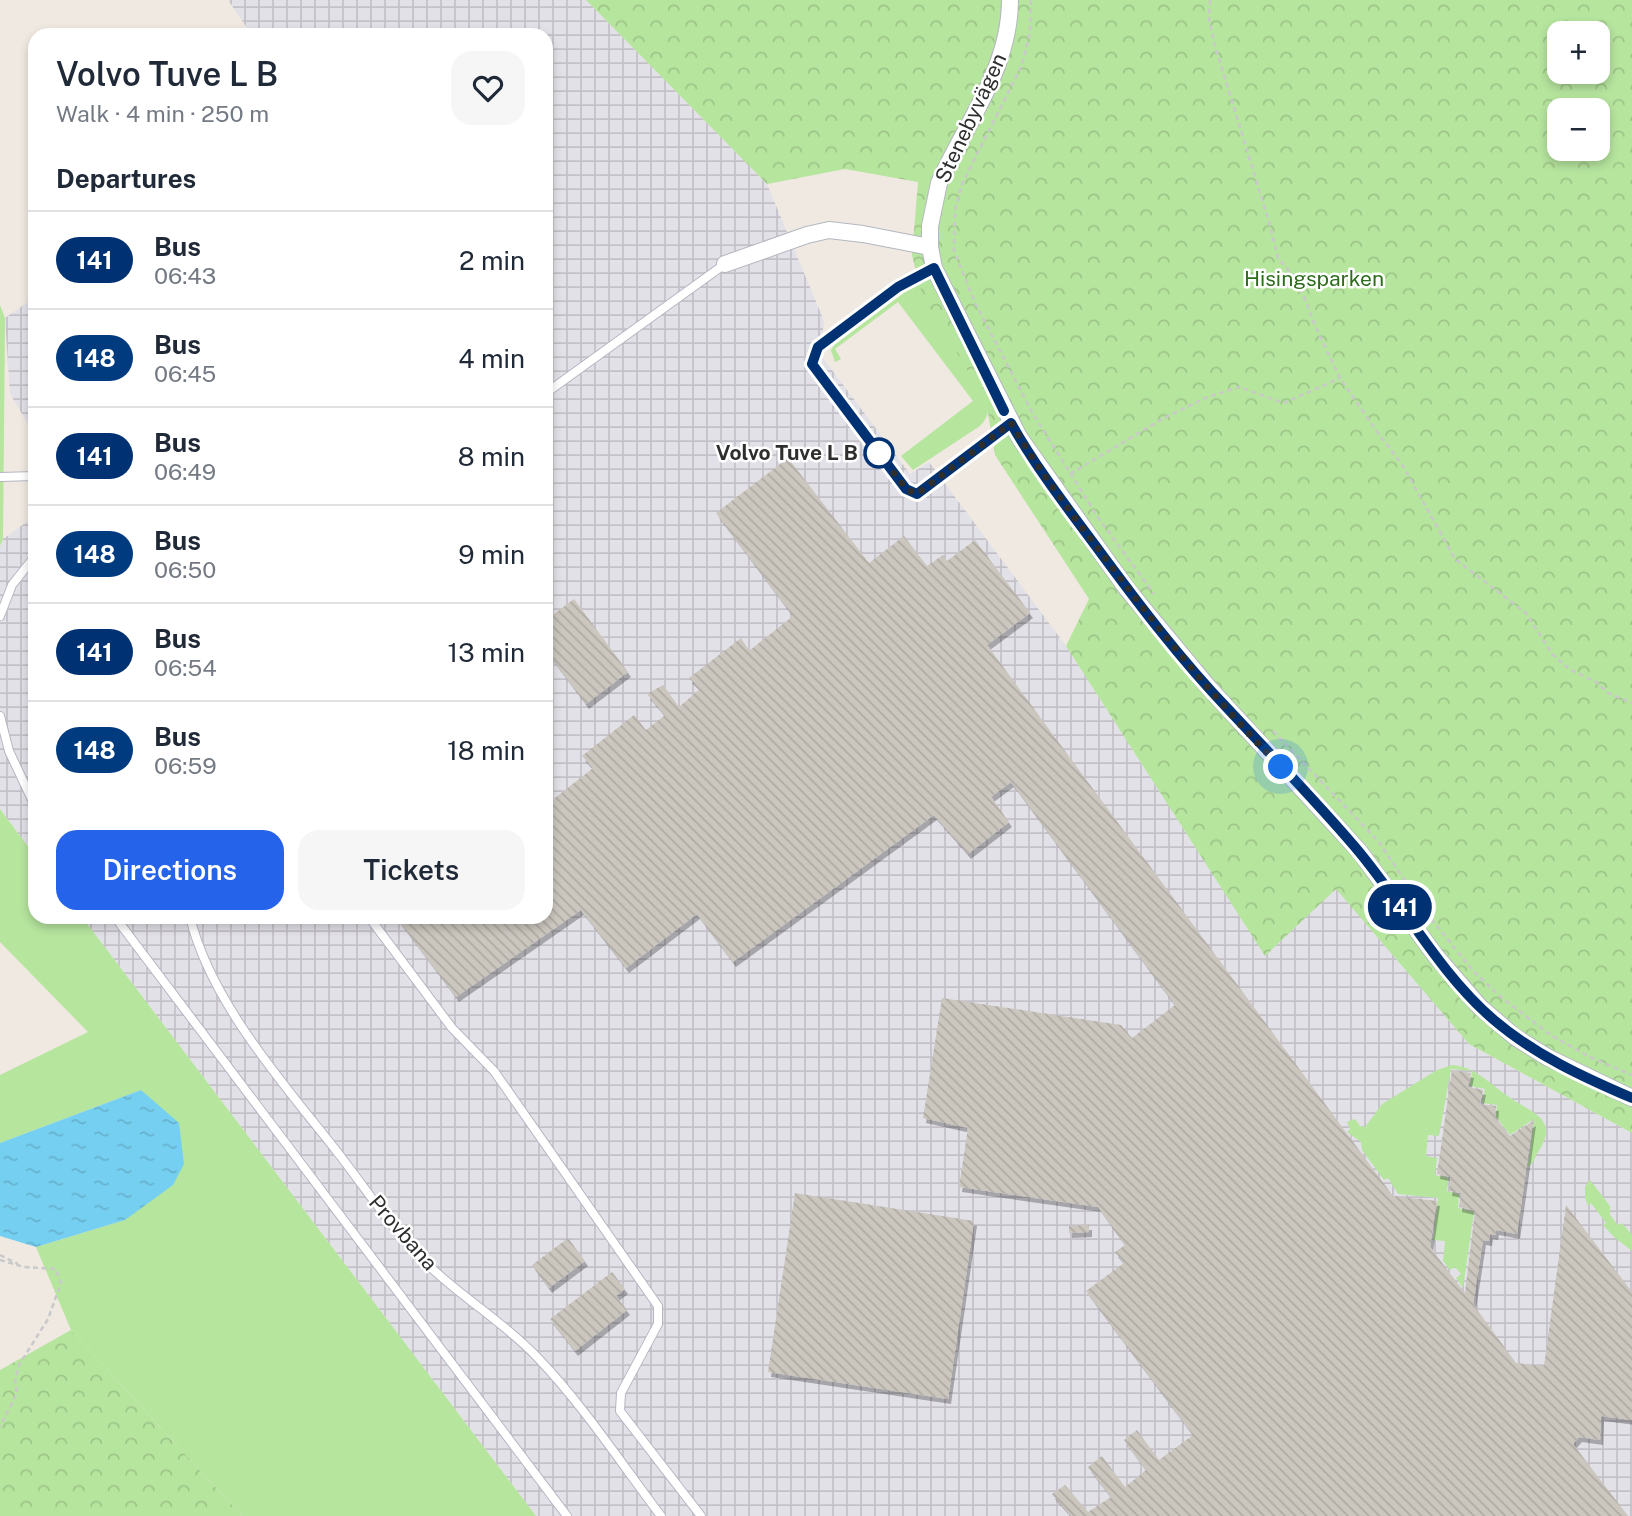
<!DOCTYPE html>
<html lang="en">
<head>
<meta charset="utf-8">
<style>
  :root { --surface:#fff; --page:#f6f6f7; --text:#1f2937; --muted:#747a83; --line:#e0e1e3; --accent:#2563eb }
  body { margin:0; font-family:"Public Sans",sans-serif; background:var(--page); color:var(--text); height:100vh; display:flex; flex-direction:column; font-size:26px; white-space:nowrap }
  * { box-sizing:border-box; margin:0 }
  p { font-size:23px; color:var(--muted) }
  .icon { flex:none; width:38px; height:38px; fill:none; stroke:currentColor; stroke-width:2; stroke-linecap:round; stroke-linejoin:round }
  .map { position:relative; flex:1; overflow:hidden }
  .side { position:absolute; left:28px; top:28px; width:525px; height:896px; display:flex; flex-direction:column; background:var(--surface); border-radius:21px; box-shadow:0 4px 10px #0003 }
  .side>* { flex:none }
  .badge { padding:0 14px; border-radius:23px; font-size:24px; line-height:46px }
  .controls { position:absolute; left:1547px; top:21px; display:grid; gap:14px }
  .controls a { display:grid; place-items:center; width:63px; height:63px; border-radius:14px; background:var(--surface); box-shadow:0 4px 10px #0003; font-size:35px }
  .you { position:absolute; width:35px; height:35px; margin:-18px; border:5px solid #fff; border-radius:50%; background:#1a73e8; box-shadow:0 0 0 10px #1a73e833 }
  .map>.badge { position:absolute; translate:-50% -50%; box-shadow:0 0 0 4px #fff }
  h2 { padding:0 28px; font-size:26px; line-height:63px }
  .round { display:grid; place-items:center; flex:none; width:74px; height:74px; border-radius:21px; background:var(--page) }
  .head { display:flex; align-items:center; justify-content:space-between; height:119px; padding:0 28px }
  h1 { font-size:33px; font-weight:600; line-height:52px }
  .cta { display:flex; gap:14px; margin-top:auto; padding:14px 28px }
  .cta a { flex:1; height:80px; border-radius:21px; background:var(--accent); color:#fff; font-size:28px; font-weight:600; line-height:80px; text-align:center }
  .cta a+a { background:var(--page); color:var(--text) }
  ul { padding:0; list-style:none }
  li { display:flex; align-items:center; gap:21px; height:98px; padding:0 28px; border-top:2px solid var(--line) }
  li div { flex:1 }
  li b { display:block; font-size:26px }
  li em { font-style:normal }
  li .badge { min-width:77px; font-weight:700; text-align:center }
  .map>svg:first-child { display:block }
</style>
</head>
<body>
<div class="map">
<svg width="1632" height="1516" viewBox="0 0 1632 1516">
  <defs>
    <pattern id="industrial-grid" width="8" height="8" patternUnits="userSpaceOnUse" patternTransform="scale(1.75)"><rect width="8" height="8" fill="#e3e1e8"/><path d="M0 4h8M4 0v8" fill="none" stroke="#c3c1c7"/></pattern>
    <pattern id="forest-crowns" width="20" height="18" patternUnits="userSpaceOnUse" patternTransform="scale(1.75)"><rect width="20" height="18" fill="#b6e59e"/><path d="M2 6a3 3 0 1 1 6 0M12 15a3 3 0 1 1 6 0" fill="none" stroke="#9dc588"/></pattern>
    <pattern id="water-ripples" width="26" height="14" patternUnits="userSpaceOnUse" patternTransform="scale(1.75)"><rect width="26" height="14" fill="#75cff0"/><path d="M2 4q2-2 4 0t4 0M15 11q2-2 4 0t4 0" fill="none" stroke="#66b2ce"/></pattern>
    <pattern id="building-back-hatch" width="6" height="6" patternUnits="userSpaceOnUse" patternTransform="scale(1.75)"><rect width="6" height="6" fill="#cbc7bf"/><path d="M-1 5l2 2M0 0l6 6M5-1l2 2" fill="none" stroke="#afaba4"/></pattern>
    <filter id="shadow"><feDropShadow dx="3" dy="5" stdDeviation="0" flood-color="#0004"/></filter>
  </defs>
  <rect width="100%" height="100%" fill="#efe9e1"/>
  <g fill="url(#industrial-grid)">
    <path d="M228,0H586L767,184L824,321L820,354L910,474L929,462L1066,646L1265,955L1336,888L1469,1044L1632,1133V1516H536L82,917H546V35H252Z"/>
    <path d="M35,297V436L10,394L5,318Z"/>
    <path d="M35,516V856L0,809V546L3,539Z"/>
  </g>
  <g fill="#b6e59e">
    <path d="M911,285H920L988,400C989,411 988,418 980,426L913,470L901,456L973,401L898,302L835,349L841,359L835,362L831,350L836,342Z"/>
    <path d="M0,305L5,318L3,539L0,546Z"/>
    <path d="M0,809L35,856V917H82L536,1516H242L71,1330L36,1247L125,1220L141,1090L0,1143V1075L88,1032L0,942Z"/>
    <path d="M1452,1065C1476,1067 1490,1084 1509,1097C1529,1112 1559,1117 1540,1149C1535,1156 1535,1162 1528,1167L1534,1119L1510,1135L1496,1117L1497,1105L1482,1103L1485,1089L1470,1086L1472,1071L1451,1069L1439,1136L1428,1135L1426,1156L1437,1158L1435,1175L1449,1178L1447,1191L1459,1194L1458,1208L1474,1212L1463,1288L1456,1278L1461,1274L1455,1267L1450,1270L1443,1261L1445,1241L1433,1240L1438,1198L1398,1194L1388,1178L1384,1180L1362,1150L1361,1142L1347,1132L1350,1129L1347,1122L1355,1119L1360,1126L1365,1127L1382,1104L1437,1070Z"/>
    <path d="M1590,1180L1610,1206V1215L1618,1225L1622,1223L1632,1235V1251L1614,1237L1603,1225L1606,1223L1591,1203L1588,1206L1585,1198V1186Z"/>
  </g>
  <g fill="url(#forest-crowns)" fill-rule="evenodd">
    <path d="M586,0H1632V1133L1469,1044L1336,889L1265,956L1066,646L1089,599L995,455L986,401L922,295L912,255L918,182L845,169L767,184ZM1559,33H1598V72H1559ZM1559,110H1598V149H1559Z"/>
    <path d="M71,1330L242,1516H0V1370Z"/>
  </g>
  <path fill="url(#water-ripples)" d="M141,1090L179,1123L184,1164L173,1185L125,1220L36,1247L0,1236V1143Z"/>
  <g fill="url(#building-back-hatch)" filter="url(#shadow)">
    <path d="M788,458L869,563L904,536L927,566L943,555L947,561L975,540L1030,613L987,645L1393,1196L1437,1201L1430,1247L1465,1293L1475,1211L1459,1207L1461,1193L1449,1191L1451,1177L1437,1174L1452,1070L1471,1073L1468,1087L1483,1090L1480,1104L1496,1106L1495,1117L1510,1136L1533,1121L1517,1234L1496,1230L1495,1235L1490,1234L1489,1241L1483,1240L1473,1304L1516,1363L1544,1366L1566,1205L1632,1292V1420L1601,1416L1600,1440L1579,1437L1573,1444L1628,1516H1071L1052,1494L1065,1485L1088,1512L1111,1497L1088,1467L1102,1456L1125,1487L1146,1470L1124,1440L1137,1430L1159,1460L1193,1435L1086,1291L1124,1263L1115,1252L1125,1245L1098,1207L959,1187L968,1128L923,1118L942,998L1121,1025L1132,1038L1175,1005L1011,782L991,797L1009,822L968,854L934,815L733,962L697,914L626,968L581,910L456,997L396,917H546V805L593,768L582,756L634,715L646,730L665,715L647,694L663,685L679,707L700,689L689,678L741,638L749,651L793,616L716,513Z"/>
    <path d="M574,599L628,672L586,704L546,651V620Z"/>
    <path d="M795,1193L974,1221L948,1399L768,1372Z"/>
    <path d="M1089,1225V1232L1069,1233V1226Z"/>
    <path d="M568,1238L585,1261L549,1288L532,1265Z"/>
    <path d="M612,1272L625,1289L616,1296L627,1310L575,1351L550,1319Z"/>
  </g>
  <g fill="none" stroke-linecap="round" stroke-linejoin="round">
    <defs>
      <g id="lane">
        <path d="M934,268L898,287L818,347L812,364L907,489L917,494L1011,423"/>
        <path d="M546,393L725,264"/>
        <path d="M0,477L35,476"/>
        <path d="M0,616L12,585L35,556"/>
        <path d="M0,716L9,751L35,806"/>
        <path d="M115,917L567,1516"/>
        <path d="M190,917C211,1003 284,1084 338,1153C366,1189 392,1229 424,1261C459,1296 503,1321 537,1357C583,1405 621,1463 661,1516"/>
        <path d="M369,917L452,1028L494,1071L658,1306V1324L621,1393L620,1411L701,1516"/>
      </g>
      <g id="street">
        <path d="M1010,0C1010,68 966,123 939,183L930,226V247L934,268L1019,437L1127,589L1210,689L1360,852L1435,955L1479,1006L1515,1037L1547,1057L1632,1098"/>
        <path d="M725,264L807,235L829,230L863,234L930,247"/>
      </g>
    </defs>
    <use href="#lane" stroke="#b4b7c1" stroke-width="10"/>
    <use href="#street" stroke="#b4b7c1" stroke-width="18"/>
    <g stroke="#c9c9c9" stroke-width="2.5" stroke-dasharray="5 3.5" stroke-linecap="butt">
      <path d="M1031,0L1030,32L1022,65L962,184L955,210L954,251L975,303L1033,414L1099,519L1154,594"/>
      <path d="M1210,0L1209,18L1214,43L1269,222L1278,258L1298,281L1316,328L1340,378L1375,429L1403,466L1455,559L1526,613L1552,654L1569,669L1596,682L1608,693L1632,703"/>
      <path d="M1070,474L1164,418L1208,397L1239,387L1284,403L1340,378"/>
      <path d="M1273,731L1378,841L1432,920L1475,973L1502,998L1552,1036L1590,1057L1632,1075"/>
      <path d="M0,1255L18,1264"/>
      <path d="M0,1260L24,1267L56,1269L61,1283L48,1319L19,1365L15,1381L17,1393L0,1427"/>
    </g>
    <use href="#lane" stroke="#fff" stroke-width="8"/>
    <use href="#street" stroke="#fff" stroke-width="16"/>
  </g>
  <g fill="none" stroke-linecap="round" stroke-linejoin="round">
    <defs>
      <path id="line" d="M1004,411L934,268L898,287L818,347L812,364L906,489L917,494L1011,423C1035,466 1066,506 1095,545C1137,602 1180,659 1229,710C1271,755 1315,800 1355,847C1403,903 1437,971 1494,1020C1535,1055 1583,1077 1632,1098"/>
    </defs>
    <use href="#line" stroke="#fff" stroke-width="16"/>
    <use href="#line" stroke="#003273" stroke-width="10"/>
    <path stroke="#2e2e2e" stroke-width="7" stroke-dasharray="0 12.6" d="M879,453L906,489L917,494L1011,423C1036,466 1066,506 1096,546C1153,623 1213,698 1281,767"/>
  </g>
  <circle fill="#fff" stroke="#003273" stroke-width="3.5" cx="879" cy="453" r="14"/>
  <g text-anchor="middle" stroke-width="5" stroke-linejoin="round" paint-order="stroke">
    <g font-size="21" fill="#2e2e2e" stroke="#fff">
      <text transform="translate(971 118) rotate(-65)" y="7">Stenebyvägen</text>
      <text transform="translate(403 1233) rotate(49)" y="7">Provbana</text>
    </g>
    <g font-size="21" fill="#2c6e1b" stroke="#fff">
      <text x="1314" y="286">Hisingsparken</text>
    </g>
    <g font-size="21" font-weight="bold" fill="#2e2e2e" stroke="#fff" text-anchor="end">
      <text x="858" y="460">Volvo Tuve L B</text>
    </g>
  </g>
</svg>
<div class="controls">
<a>+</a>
<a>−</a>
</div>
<div class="you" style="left:1281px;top:767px"></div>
<b class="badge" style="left:1400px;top:907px;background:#003273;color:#fff">141</b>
<section class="side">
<div class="head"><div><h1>Volvo Tuve L B</h1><p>Walk · 4 min · 250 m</p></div><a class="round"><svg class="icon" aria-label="heart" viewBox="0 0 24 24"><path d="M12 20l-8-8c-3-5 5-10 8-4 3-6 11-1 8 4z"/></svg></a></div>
<h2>Departures</h2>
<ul>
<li><span class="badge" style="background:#003273;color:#fff">141</span><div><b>Bus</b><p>06:43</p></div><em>2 min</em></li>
<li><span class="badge" style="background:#003b80;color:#fff">148</span><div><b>Bus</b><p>06:45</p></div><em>4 min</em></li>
<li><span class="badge" style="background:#003273;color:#fff">141</span><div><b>Bus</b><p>06:49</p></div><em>8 min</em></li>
<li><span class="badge" style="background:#003b80;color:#fff">148</span><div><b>Bus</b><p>06:50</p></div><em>9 min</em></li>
<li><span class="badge" style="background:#003273;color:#fff">141</span><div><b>Bus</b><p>06:54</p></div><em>13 min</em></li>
<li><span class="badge" style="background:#003b80;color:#fff">148</span><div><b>Bus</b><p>06:59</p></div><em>18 min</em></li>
</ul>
<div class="cta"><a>Directions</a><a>Tickets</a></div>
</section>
</div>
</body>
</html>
